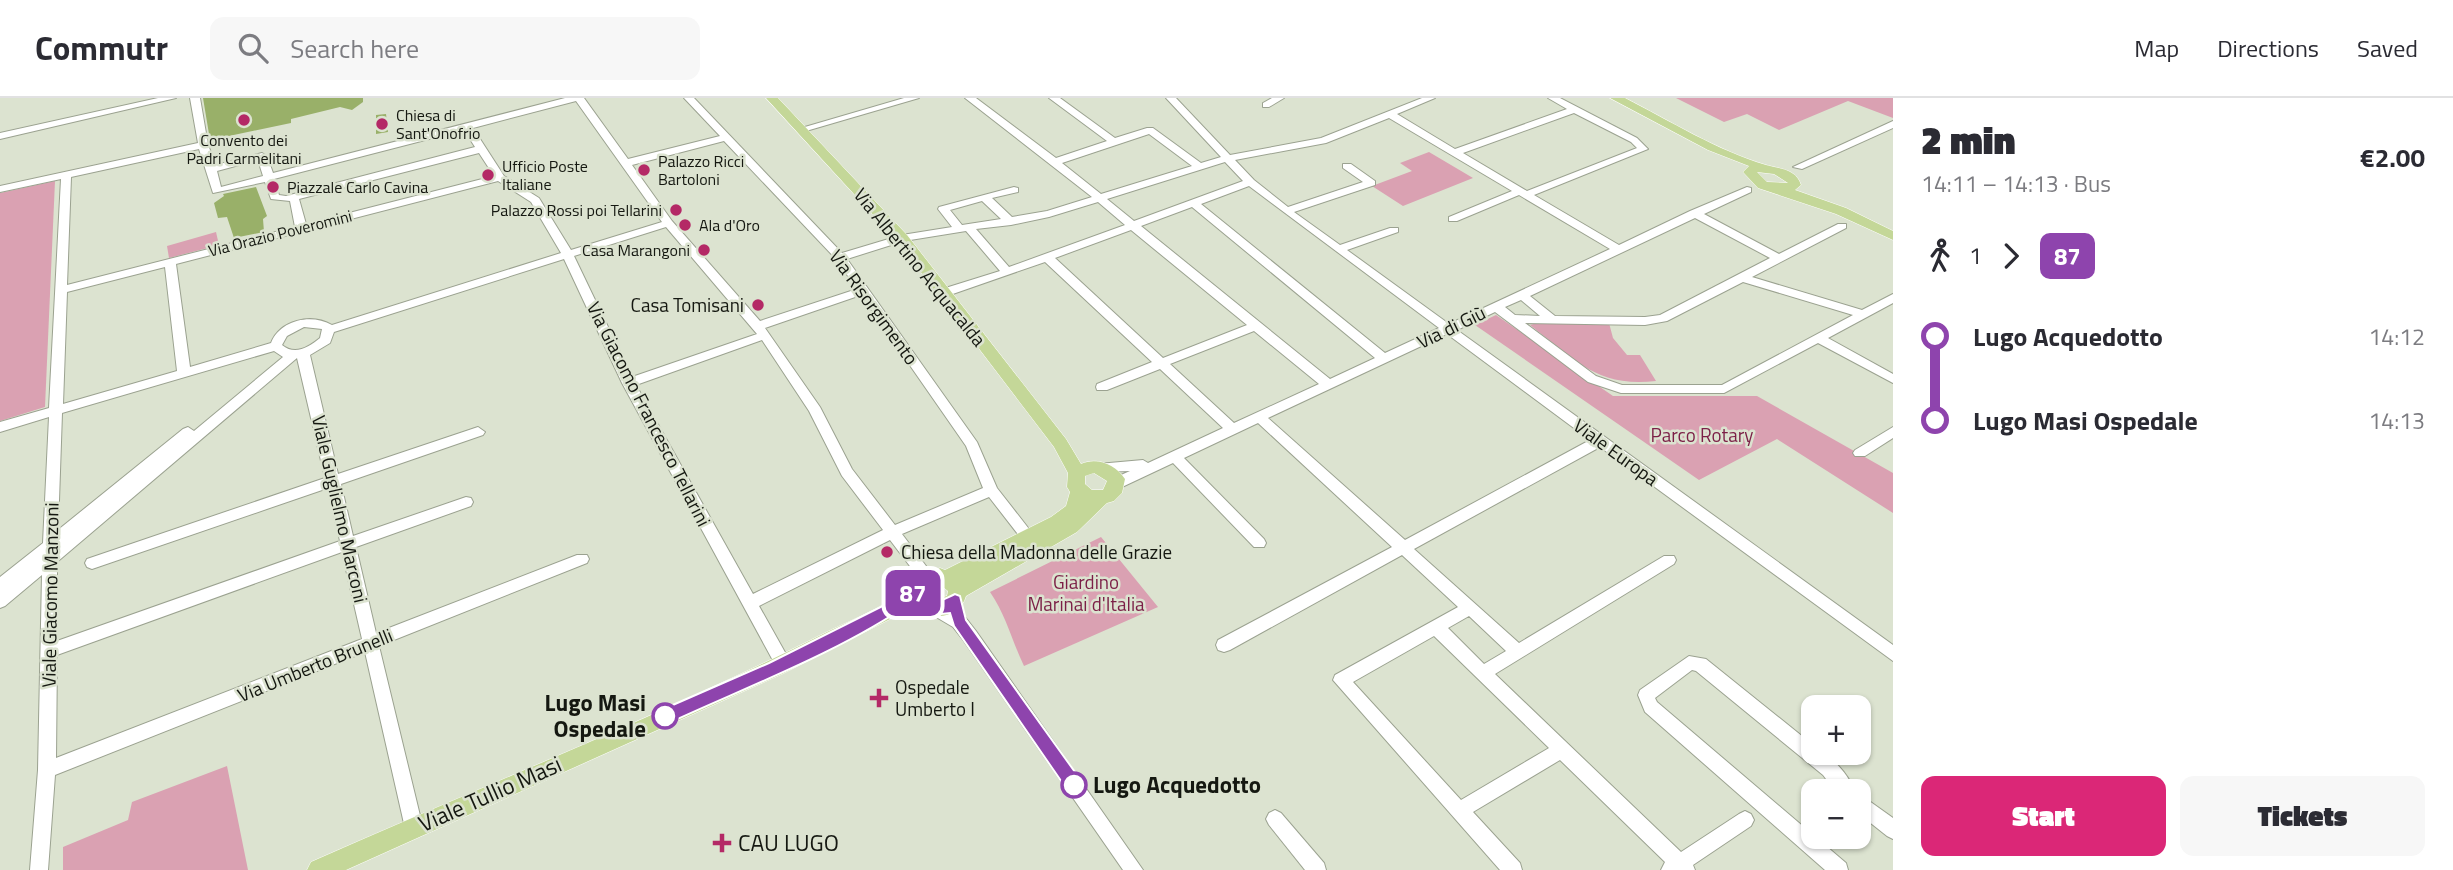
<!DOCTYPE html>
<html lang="en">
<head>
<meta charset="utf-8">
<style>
  :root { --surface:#fff; --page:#f7f7f7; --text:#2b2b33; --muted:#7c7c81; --line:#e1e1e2; --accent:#db2777 }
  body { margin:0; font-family:"Titillium Web",sans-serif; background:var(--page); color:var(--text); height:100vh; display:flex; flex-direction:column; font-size:26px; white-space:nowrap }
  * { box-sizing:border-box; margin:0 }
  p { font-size:23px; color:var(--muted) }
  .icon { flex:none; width:38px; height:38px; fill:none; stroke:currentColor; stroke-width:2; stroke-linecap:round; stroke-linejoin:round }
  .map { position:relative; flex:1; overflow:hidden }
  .drawer { display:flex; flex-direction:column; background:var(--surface); width:560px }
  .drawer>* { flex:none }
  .badge { padding:0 14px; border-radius:10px; font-size:24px; line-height:46px }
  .buttons { position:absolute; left:1801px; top:597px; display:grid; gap:14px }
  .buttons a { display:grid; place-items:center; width:70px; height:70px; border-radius:14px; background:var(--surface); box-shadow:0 2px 5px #0004; font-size:35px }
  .map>.badge { position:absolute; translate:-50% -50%; box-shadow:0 0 0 4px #fff }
  .legs { display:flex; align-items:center; gap:10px; height:77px; padding:0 28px; font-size:23px }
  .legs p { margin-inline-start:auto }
  .headline { display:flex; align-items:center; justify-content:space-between; height:119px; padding:0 28px }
  h1 { font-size:38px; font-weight:800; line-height:52px }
  .primary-button { display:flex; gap:14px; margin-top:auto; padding:14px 28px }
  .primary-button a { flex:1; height:80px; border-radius:14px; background:var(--accent); color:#fff; font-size:28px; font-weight:800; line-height:80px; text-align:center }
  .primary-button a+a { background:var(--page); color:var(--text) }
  ul { padding:0 28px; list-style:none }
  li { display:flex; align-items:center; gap:24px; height:84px; font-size:26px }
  li i { display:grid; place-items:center; width:10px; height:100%; margin:0 9px; background:currentColor }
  li i::after { content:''; width:18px; height:18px; margin:-9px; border:5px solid; border-radius:50%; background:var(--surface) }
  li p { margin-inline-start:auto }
  li:first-child i { background:linear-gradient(#0000 50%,currentColor 0) }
  li:last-child i { background:linear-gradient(currentColor 50%,#0000 0) }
  header { display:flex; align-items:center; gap:42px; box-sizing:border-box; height:98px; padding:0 35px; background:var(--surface); border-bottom:2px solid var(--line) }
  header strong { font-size:33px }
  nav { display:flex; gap:38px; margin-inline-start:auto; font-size:24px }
  .search { width:490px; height:63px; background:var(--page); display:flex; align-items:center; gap:18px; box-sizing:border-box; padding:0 24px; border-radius:14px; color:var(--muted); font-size:26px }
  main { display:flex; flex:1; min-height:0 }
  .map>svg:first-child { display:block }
</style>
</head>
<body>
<header>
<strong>Commutr</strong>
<div class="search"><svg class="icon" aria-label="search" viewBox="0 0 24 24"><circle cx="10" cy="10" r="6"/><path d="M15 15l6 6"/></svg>Search here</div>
<nav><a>Map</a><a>Directions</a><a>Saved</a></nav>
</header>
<main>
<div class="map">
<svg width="1893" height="772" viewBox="0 0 1893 772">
  <rect width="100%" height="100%" fill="#dce3d0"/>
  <g fill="#daa1b2">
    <path d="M1676,0H1893V20L1848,3L1779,32L1747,16L1724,24Z"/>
    <path d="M1429,54L1473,80L1403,108L1372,88L1412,73L1400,65Z"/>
    <path d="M55,83L45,309L0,323V95Z"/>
    <path d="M216,134L219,147L169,160L167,148Z"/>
    <path d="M1496,217L1613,298H1757L1893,375V415L1777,341L1699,382L1475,227Z"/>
    <path d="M1544,223L1609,225L1613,240L1627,257H1640L1656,283C1597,290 1574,261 1530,227Z"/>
    <path d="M1101,439L1158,509L1024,568C1012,543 1006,517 990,494Z"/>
    <path d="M227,668L248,772H63V749L128,722L132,704Z"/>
  </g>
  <g fill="#99b069">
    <path d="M203,0H363V4L352,12L340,9L291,21V25L210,42Z"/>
    <path d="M386,16L388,34L376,36V17Z"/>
    <path d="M256,89L267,118L263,121L264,134L234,140L227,119L218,120L214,105L224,98L223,96Z"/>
  </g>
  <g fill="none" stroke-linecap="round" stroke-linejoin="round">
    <defs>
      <g id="minor">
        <path d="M158,0H176L0,41V35Z"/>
        <path d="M190,0H200L208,47L216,67L262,55L267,58L273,75L565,0H584L628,61L720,38L684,0H694L842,155L902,137L952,129L938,111L939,109L1014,89L1018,90V94L992,100L1012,119L1047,113L1092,99L965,0H976L1056,60L1107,43L1049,0H1060L1115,40L1147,30H1153L1201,65L1221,59L1166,0H1176L1230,57L1321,40L1422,0H1435L1397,16L1455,51L1567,11L1548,0H1560L1637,40L1648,51L1534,97L1619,147L1690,113L1747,89L1751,90V94L1704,116L1779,156L1838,126H1846V130L1752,179L1862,212L1893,196V205L1828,240L1893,276V285L1818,245L1724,295H1621L1588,284L1495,214L1457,232L1893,547V563L1600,349L1414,451L1519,545L1664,458H1674L1676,462L1674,466L1495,576L1681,754L1739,716L1745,713L1751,716L1754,722L1751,728L1693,767L1695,772H1661L1665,764L1560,662L1473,714L1520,765L1522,772H1500L1333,582L1335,577L1458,509L1402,457L1230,552L1224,554L1218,552L1216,547L1218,542L1392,449L1258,325L1184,360L1264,441L1266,445L1264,449H1254L1173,365L1122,389H1112L1110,385L1112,381L1130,373L1098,374L1096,370L1098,366L1143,362L1148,365L1223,330L1160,271L1107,292H1097L1096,289L1097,286L1152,264L1045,164L947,198H939V192L1000,173L966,133L904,143L847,161L977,344L997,390L1036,440L1034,444H1024L989,399L902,436L935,480L932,484L927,486L922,484L890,442L759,508L791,565L789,570L783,572L777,570L622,285L564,161L334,234L330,245L310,257L338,376L478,329L485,334L483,337L341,386L353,438L466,399L471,400L473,404L471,408L356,449L376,535L577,457H587L589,461L587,465L379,548L423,730L420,736L414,739L408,736L405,730L365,554L55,677L48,772H30L38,672L42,477L5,508L0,510V479L43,445L49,319L0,334V324L49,310L61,81L0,94V88L198,45ZM576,3L662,124L571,152L539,100L504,78L473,30ZM1574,15L1631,44L1637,50L1527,93L1463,55ZM1389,20L1512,93L1449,119V123H1457L1519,97L1610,151L1449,226L1347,152L1398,134V130H1390L1340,147L1294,114L1375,87V83L1351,66H1343V70L1363,84L1288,109L1254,82L1235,62L1326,45ZM464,32L475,49L286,98L279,97L274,81ZM1149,36L1192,68L1101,96L1062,65ZM724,43L836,161L857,191L760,223L672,123L632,67ZM199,51L213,95L265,84L271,101L290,103L295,129L67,187L71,79ZM479,55L494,78L306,126L299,101ZM258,62L263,78L221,89L217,73ZM1225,64L1243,83L1134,123L1107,101ZM498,83L531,104L561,155L332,227C311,215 280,222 271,245L190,269L176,166ZM1249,88L1439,230L1385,255L1201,106ZM982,103L1001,121L962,127L950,112ZM1098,104L1125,127L1009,169L976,131L1011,127L1049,119ZM1192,109L1375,260L1330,281L1141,128ZM1695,120L1770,160L1660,217L1645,219L1555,218L1530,198ZM666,129L757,236L632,279L574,158ZM1131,132L1247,227L1163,260L1055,160ZM165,169L177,273L63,306L67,194ZM1743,184L1853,217L1722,287H1622L1596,278L1525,225L1645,227L1667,223ZM861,197L966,348L983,390L895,427L852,371L820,309L765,230ZM1521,202L1540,218L1515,217L1505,209ZM304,229L322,231L320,240C309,249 295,258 282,247L287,238ZM1254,233L1319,286L1234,325L1170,266ZM1447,236L1590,342L1405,442L1268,320ZM762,242L809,313L842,378L883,432L753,496L636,287ZM274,253L283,259L194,333L188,329L183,331L58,432L62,315ZM297,260L325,380L87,461L85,465L87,469L92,471L328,390L340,443L57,543V464ZM342,454L362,541L56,660L57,557ZM1469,518L1506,553L1484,566L1448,530ZM1434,538L1549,650L1461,702L1353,584Z"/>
        <path d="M904,0H919L806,33L798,31Z"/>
        <path d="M1272,0H1284L1269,9H1263V5Z"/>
        <path d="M1893,23V30L1802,71L1793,69Z"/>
        <path d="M1893,329V340L1865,358H1855L1853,355L1855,352Z"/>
        <path d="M936,505L965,519L976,533L1143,772H1123L964,543L953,529L931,516L928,511L931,506Z"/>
        <path d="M1689,558L1706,561L1813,647V654C1831,654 1848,677 1855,693H1835L1823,677L1696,573L1692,572L1655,600L1657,604L1846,765L1848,772H1825L1645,614L1638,597L1640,592Z"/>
        <path d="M1858,695L1893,720V741L1887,738L1858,715Z"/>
        <path d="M1275,712L1281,715L1324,765L1326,772H1305L1269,727L1266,721L1269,715Z"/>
      </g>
      <g id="major">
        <path d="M766,0H778L907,137L1066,341L1081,366C1097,359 1115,366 1125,381L1122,395L1114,403L1107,405L1077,434L966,498C959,522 928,524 913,506L896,518L782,576L346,772H307L311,764C483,688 659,619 827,534C851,522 903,503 915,479L940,470L945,472L1051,419L1066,408L1070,394L1067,389L1068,375L1054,349L897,143ZM1094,375L1107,383L1103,392H1092L1085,386V378ZM939,486L948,493L947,498L932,501L927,495L930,489Z"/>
        <path d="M1610,0H1625C1670,23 1718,53 1766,67C1780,71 1796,71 1801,87L1795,92L1846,110L1893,133V142L1836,116L1758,90L1743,74L1749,68L1708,52ZM1757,74L1774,76L1788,85L1767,84Z"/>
      </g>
    </defs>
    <use href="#minor" stroke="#9ba290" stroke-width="2"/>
    <use href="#major" stroke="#fff" stroke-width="1"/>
    <use href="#minor" fill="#fff" fill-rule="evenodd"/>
    <use href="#major" fill="#c4d798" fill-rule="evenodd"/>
  </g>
  <path fill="#8e44ad" stroke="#fff" stroke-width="2" d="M917,487L923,488C932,511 937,504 955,496L960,498L966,522L1080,681L1082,687L1080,693H1068L954,528L950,515L931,517L912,504C842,553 749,588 671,624H659V613L769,565L883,508Z"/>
  <g fill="#b42966" stroke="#dce3d0" stroke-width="2.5">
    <circle cx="244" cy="22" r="7"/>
    <circle cx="382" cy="26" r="7"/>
    <circle cx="644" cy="72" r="7"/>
    <circle cx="488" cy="77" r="7"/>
    <circle cx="273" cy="89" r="7"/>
    <circle cx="676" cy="112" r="7"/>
    <circle cx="685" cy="127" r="7"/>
    <circle cx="704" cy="152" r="7"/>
    <circle cx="758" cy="207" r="7"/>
    <circle cx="887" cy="454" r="7"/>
    <path d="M875.5 589.5h7v7h7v7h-7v7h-7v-7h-7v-7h7z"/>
    <path d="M718.5 734.5h7v7h7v7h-7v7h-7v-7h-7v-7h7z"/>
  </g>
  <g fill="#fff" stroke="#8e44ad" stroke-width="3.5">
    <circle cx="665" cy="618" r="12"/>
    <circle cx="1074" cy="687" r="12"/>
  </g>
  <g text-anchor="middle" stroke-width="5" stroke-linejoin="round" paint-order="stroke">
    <g font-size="16" fill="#151811" stroke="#dce3d0" text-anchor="start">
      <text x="396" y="23">Chiesa di<tspan x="396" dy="18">Sant'Onofrio</tspan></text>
      <text x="244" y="48" text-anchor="middle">Convento dei<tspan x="244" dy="18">Padri Carmelitani</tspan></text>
      <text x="658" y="69">Palazzo Ricci<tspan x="658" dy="18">Bartoloni</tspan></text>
      <text x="502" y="74">Ufficio Poste<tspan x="502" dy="18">Italiane</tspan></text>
      <text x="287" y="95">Piazzale Carlo Cavina</text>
      <text x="662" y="118" text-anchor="end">Palazzo Rossi poi Tellarini</text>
      <text x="699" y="133">Ala d'Oro</text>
      <text x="690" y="158" text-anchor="end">Casa Marangoni</text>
    </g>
    <g font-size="16" fill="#151811" stroke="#dce3d0">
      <text transform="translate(280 135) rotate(-14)" y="6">Via Orazio Poveromini</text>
    </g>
    <g font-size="19" fill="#151811" stroke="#dce3d0">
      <text transform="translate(920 169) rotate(51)" y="7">Via Albertino Acquacalda</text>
      <text transform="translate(874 209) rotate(54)" y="7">Via Risorgimento</text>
      <text transform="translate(1451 229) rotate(-26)" y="7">Via di Giù</text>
      <text transform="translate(649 316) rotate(63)" y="7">Via Giacomo Francesco Tellarini</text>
      <text transform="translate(1616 354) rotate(36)" y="7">Viale Europa</text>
      <text transform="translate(340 411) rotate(77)" y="7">Viale Guglielmo Marconi</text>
      <text transform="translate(50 497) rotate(-89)" y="7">Viale Giacomo Manzoni</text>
      <text transform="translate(315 567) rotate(-22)" y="7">Via Umberto Brunelli</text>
    </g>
    <g font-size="19" fill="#151811" stroke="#dce3d0" text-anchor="start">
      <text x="744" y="214" text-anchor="end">Casa Tomisani</text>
      <text x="901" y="461">Chiesa della Madonna delle Grazie</text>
      <text x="895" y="596">Ospedale<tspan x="895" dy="22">Umberto I</tspan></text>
    </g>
    <g font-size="19" fill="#7b1f46" stroke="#dce3d0">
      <text x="1702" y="344">Parco Rotary</text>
      <text x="1086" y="491">Giardino<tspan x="1086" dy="22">Marinai d'Italia</tspan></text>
    </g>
    <g font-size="23" font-weight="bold" fill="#151811" stroke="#dce3d0" text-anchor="end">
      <text x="646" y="613">Lugo Masi<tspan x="646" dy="26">Ospedale</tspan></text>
      <text x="1093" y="695" text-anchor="start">Lugo Acquedotto</text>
    </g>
    <g font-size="23" fill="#151811" stroke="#dce3d0">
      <text transform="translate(490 696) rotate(-24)" y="8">Viale Tullio Masi</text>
    </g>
    <g font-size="23" fill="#151811" stroke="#dce3d0" text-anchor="start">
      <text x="738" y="753">CAU LUGO</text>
    </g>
  </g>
</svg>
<div class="buttons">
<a>+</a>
<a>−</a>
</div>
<b class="badge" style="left:913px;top:495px;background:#8e44ad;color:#fff">87</b>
</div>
<section class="drawer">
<div class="headline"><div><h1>2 min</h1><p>14:11 – 14:13 · Bus</p></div><b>€2.00</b></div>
<div class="legs"><svg class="icon" aria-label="walk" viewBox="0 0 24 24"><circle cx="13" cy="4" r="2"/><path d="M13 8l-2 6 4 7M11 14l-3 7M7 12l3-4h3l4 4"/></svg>1<svg class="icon" aria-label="forward" viewBox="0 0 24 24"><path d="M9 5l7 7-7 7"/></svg><b class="badge" style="background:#8e44ad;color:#fff">87</b></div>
<ul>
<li><i style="color:#8e44ad"></i><b>Lugo Acquedotto</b><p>14:12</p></li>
<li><i style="color:#8e44ad"></i><b>Lugo Masi Ospedale</b><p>14:13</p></li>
</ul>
<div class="primary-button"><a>Start</a><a>Tickets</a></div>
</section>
</main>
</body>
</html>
